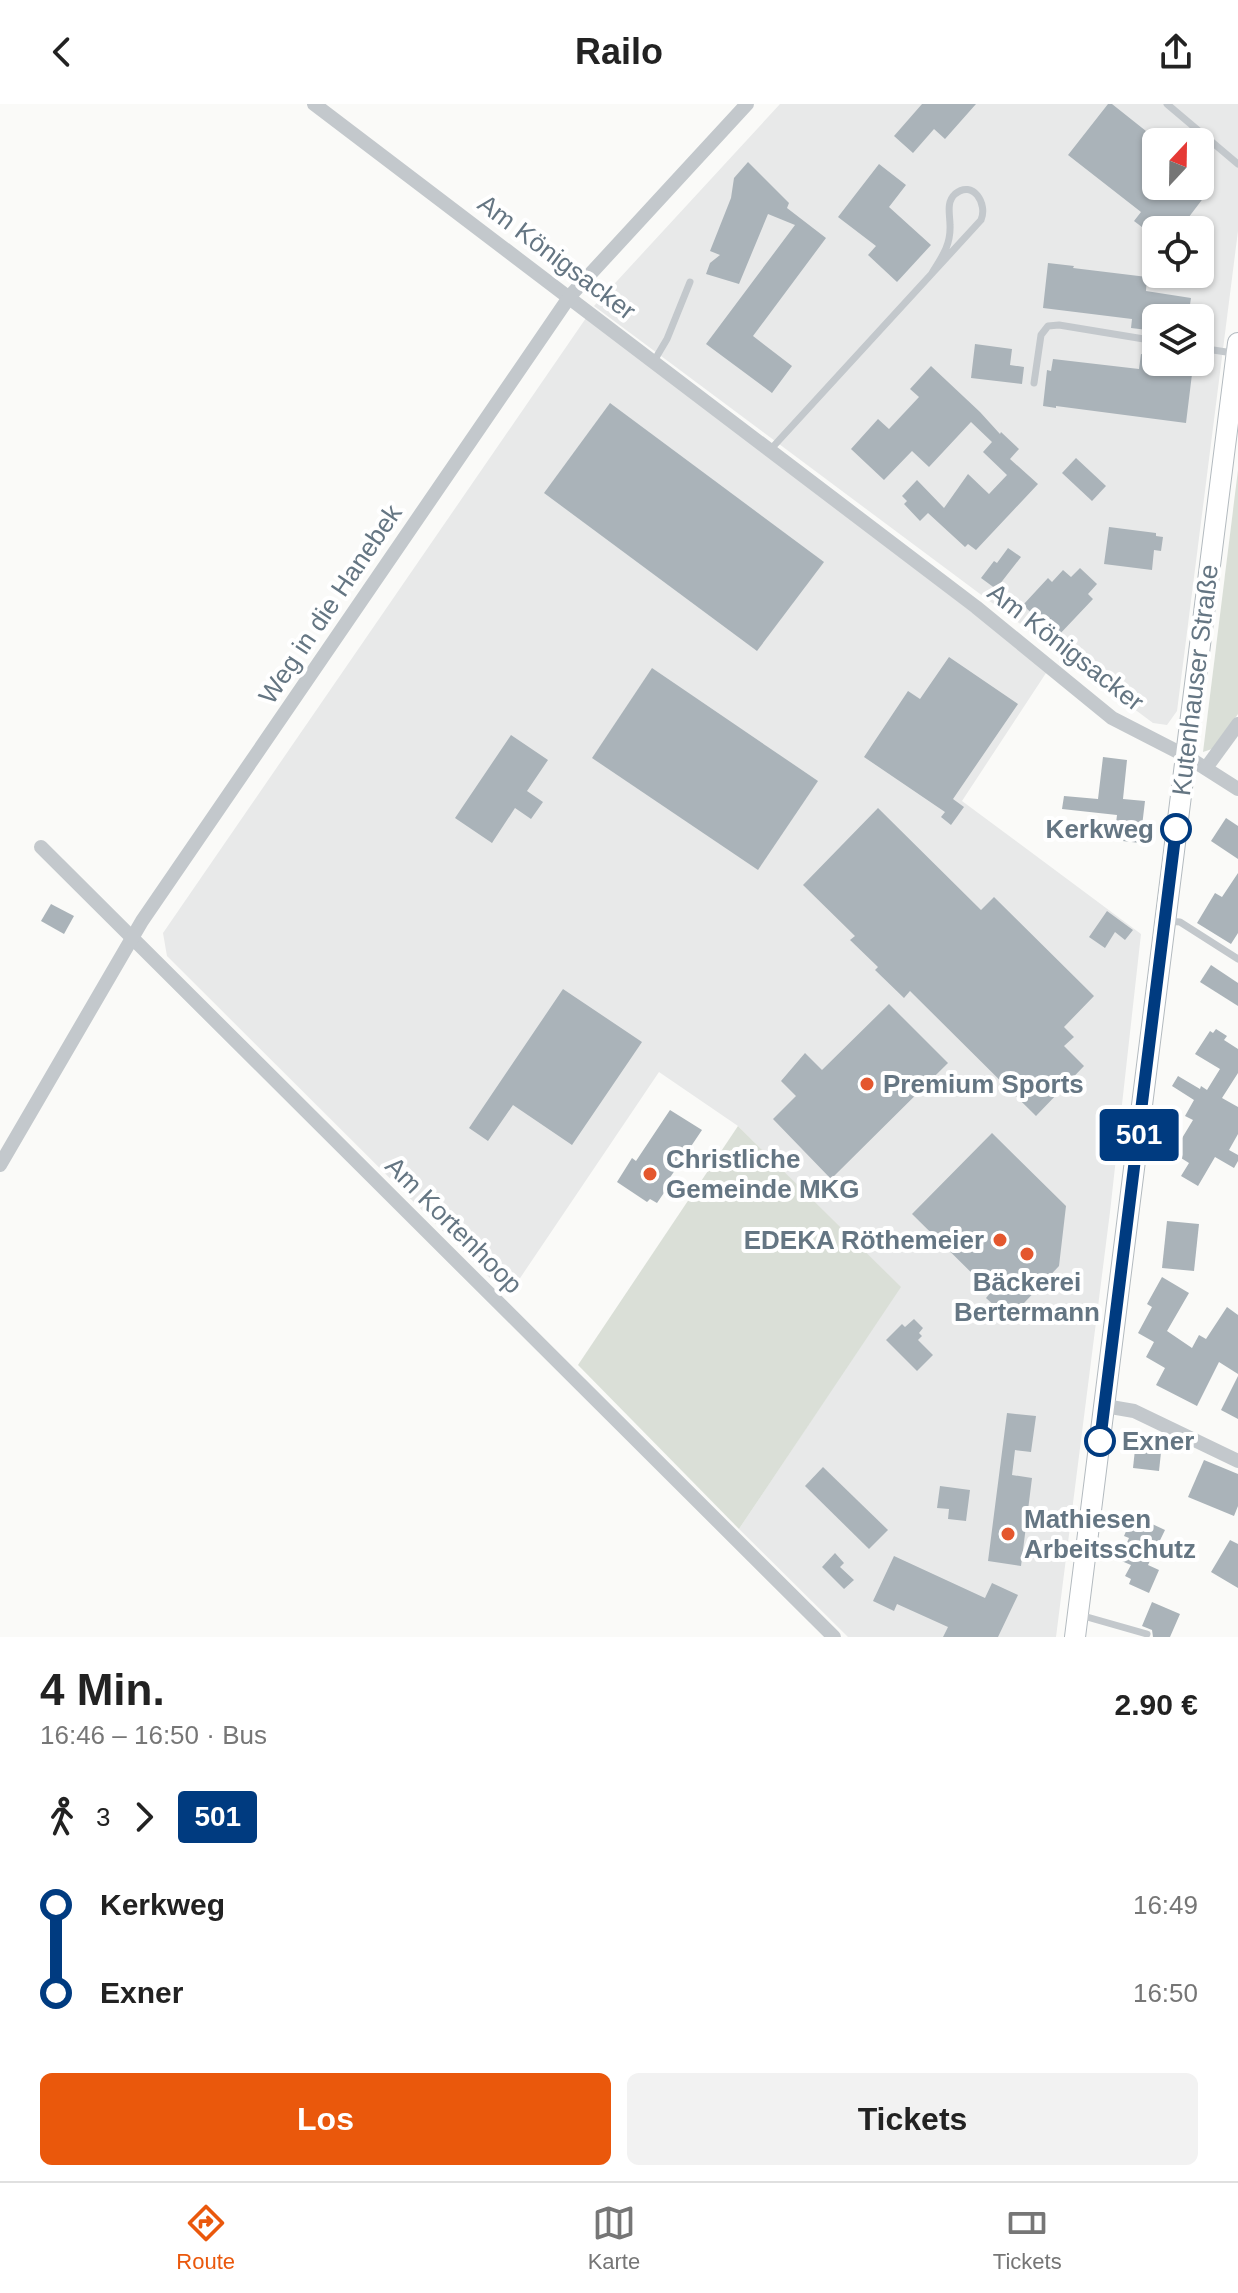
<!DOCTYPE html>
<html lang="de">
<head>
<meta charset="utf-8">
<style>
  :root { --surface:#fff; --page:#f2f2f2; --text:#222; --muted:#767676; --line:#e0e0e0; --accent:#ea580c }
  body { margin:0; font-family:Helvetica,sans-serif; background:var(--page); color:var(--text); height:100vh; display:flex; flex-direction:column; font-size:30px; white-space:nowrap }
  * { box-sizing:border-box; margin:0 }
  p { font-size:26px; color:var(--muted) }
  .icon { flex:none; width:44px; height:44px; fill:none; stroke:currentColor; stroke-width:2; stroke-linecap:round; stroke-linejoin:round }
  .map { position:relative; height:1533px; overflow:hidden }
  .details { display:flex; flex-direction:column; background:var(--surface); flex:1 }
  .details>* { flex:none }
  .badge { padding:0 16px; border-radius:6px; font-size:28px; line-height:52px }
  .needle { width:52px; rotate:22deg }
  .buttons { position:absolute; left:1142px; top:24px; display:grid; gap:16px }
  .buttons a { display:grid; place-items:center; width:72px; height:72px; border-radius:12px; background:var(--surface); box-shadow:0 2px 6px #0004; font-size:40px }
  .map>.badge { position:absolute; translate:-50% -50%; box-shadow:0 0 0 4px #fff }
  .legs { display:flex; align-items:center; gap:12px; height:88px; padding:0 40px; font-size:26px }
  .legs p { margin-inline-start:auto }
  .head { display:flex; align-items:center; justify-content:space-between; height:136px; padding:0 40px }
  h1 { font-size:44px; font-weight:800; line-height:60px }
  .action { display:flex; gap:16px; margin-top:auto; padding:16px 40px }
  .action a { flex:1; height:92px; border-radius:12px; background:var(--accent); color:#fff; font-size:32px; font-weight:800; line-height:92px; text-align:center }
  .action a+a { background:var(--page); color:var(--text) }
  ul { padding:0 40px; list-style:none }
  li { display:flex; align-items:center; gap:28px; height:88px; font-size:30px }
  li i { display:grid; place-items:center; width:12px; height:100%; margin:0 10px; background:currentColor }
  li i::after { content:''; width:20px; height:20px; margin:-10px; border:6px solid; border-radius:50%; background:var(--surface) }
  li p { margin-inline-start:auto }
  li:first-child i { background:linear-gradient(#0000 50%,currentColor 0) }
  li:last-child i { background:linear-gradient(currentColor 50%,#0000 0) }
  header { display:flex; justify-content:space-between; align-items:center; height:104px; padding:0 40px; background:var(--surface); font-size:36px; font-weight:800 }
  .tabs { display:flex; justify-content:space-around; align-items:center; height:112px; border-top:2px solid var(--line); background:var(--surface); font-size:22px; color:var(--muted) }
  .tabs a { display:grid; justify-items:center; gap:4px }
  .tabs .active { color:var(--accent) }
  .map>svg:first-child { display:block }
</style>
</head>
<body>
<header><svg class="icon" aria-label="back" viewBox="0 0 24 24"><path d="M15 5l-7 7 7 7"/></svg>Railo<svg class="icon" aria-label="share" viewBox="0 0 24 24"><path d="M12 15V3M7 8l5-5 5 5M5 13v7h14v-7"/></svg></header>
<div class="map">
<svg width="1238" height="1533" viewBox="0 0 1238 1533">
  <rect width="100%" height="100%" fill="#fafaf8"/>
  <g fill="#e8e9e9" fill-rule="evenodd">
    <path d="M780,0H1238V127L1177,607L1167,621L1153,619L594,202ZM1156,38H1200V82H1156ZM1156,126H1200V170H1156ZM1156,214H1200V258H1156Z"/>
    <path d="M586,214L1048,566L962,697L1141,830L1110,1108L1056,1533H848L739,1425L900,1183L738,1022L659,968L508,1192L167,852L163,829Z"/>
  </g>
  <g fill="#dadfd7">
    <path d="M1238,366V610L1215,644L1203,648Z"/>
    <path d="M738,1022L901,1183L739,1425L578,1261Z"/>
  </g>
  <g fill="#aab3b9">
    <path d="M922,0H976L945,35L934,25L913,49L894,32Z"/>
    <path d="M1108,0H1112L1156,35V82H1200V69L1214,80L1179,126H1156L1155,133L1134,117L1141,108L1068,51Z"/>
    <path d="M748,58L789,99L787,104L826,134L753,232L792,262L772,289L706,240L795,121L768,110L739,180L706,170L710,159L720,151L710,147L731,94L734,74Z"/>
    <path d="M879,60L906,81L889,103L931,141L897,178L868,151L876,142L838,113Z"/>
    <path d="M1048,159L1074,162L1073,164L1147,173L1146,187L1191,194L1188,214H1156V227L1131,224L1132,215L1043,204Z"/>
    <path d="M975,240L1012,245L1010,261L1024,263L1022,280L971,274Z"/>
    <path d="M1141,250L1156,252V258H1160L1159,266L1192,270L1186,319L1056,302V304L1043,302L1047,266L1051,267L1053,255L1139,265Z"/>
    <path d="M931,262L980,308L1000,330L1001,328L1019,345L1010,355L1038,380L976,446L968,440L965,443L928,409L920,417L904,400L907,397L902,392L917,376L944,404L968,370L989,390L1007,371L983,348L992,338L971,318L929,363L912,347L884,376L851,345L878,315L889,325L919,293L910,285Z"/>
    <path d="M610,299L824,458L757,547L544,389Z"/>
    <path d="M1076,354L1106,382L1092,397L1062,369Z"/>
    <path d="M1109,423L1156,429V432L1163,433L1161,447L1154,446L1152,466L1104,460Z"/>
    <path d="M1008,444L1021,453L996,485L981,474L994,457L997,459Z"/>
    <path d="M1080,464L1097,480L1088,490L1093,495L1057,533L1023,501L1048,474L1052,478L1063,466L1071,473Z"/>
    <path d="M949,553L1018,600L953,695L964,703L951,721L941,713L945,708L864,653L908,587L920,595Z"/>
    <path d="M652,564L818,677L758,766L592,654Z"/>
    <path d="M511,631L548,656L527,687L543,698L531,715L515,704L492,739L455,714Z"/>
    <path d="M1103,653L1127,656L1123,695L1145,697L1140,739L1114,736L1117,711L1062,705L1064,692L1098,695Z"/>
    <path d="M878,704L981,806L994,793L1094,892L1064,923L1074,933L1064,942L1084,962L1036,1012L910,887L904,894L875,866L878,863L850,836L855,832L803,781Z"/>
    <path d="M1226,714L1238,722V755L1211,737Z"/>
    <path d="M1238,769V829L1231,840L1197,819L1215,789L1222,793Z"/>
    <path d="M51,800L74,812L64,830L41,817Z"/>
    <path d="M1107,807L1133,826L1125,836L1115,828L1105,844L1089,833Z"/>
    <path d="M1211,861L1238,879V902L1200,878Z"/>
    <path d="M563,885L642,938L572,1041L513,1001L488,1037L469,1024Z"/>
    <path d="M889,900L948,959L831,1075L773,1015L796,992L781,977L805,949L822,966Z"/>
    <path d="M1216,925L1227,932L1224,936L1238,945V969L1222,994L1238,1003V1030L1229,1046L1238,1051V1057L1234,1064L1215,1053L1198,1082L1181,1072L1189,1059L1173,1049L1193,1016L1185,1012L1194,996L1172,982L1178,972L1200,985L1201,982L1207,986L1220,965L1195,950L1210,927L1213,929Z"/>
    <path d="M670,1006L702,1026L667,1078L670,1080L657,1099L650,1095L647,1098L617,1078L632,1054L636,1057Z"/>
    <path d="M992,1029L1066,1102L1059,1162L1009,1215L986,1194L991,1188L912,1110Z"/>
    <path d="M1167,1117L1199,1120L1194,1167L1162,1164Z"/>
    <path d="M1162,1173L1189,1189L1167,1227L1192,1244L1199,1231L1206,1235L1227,1203L1238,1211V1270L1219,1258L1197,1302L1156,1281L1165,1264L1146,1253L1154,1238L1138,1229L1152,1203L1147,1200Z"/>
    <path d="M914,1215L923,1224L919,1229L922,1232L918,1236L933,1251L917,1267L886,1236L902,1220L905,1223Z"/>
    <path d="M1238,1272V1315L1221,1306Z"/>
    <path d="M1007,1309L1036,1312L1031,1348L1015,1346L1012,1371L1032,1374L1021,1462L988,1457Z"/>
    <path d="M1136,1336L1162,1339L1159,1367L1133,1364Z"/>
    <path d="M1204,1356L1238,1370V1402L1234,1412L1188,1393Z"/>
    <path d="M823,1363L888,1426L869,1445L805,1382Z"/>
    <path d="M940,1382L970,1386L966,1417L948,1415L949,1405L937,1404Z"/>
    <path d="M1133,1411L1165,1426L1148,1461L1159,1466L1149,1489L1129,1480L1131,1475L1125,1472L1131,1461L1119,1456L1129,1434L1124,1432Z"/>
    <path d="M1230,1436L1238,1440V1484L1211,1468Z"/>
    <path d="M835,1449L844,1459L840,1463L854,1476L844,1485L822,1463Z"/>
    <path d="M894,1452L985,1494L992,1479L1018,1491L998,1533H943L948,1523L897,1500L894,1507L873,1497Z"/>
    <path d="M1152,1498L1180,1510L1170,1533H1153L1152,1526L1142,1522Z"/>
  </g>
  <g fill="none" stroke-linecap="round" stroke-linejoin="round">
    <defs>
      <path id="secondary" d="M1075,1533L1238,239"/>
    </defs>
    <use href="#secondary" stroke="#b3babf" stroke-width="22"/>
    <g stroke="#c3c8cc" stroke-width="7">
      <path d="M1167,0L1238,60"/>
      <path d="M1200,244L1233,249"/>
      <path d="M654,257L667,235L690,178"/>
      <path d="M1034,279L1041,231L1048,222L1059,221L1156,237"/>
      <path d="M770,346L981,116C988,100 973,75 955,90C946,98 950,111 950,121C951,141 942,153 932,169"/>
      <path d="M1167,817L1180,818L1238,855"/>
      <path d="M1080,1511L1147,1530"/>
    </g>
    <g stroke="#c3c8cc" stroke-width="14">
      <path d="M314,0L976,503L1112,614L1186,652L1238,685"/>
      <path d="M1206,664L1238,620"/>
      <path d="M41,743L834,1533"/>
      <path d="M0,1061L142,817L570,192L747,0"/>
      <path d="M1105,1302L1134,1307L1238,1357"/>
    </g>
    <use href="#secondary" stroke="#fff" stroke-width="20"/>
  </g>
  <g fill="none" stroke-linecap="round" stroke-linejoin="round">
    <defs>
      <path id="line-1" d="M1100,1337L1176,725"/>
    </defs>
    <use href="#line-1" stroke="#fff" stroke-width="18"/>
    <use href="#line-1" stroke="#003b80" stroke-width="12"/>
  </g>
  <g fill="#fff" stroke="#003b80" stroke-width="4">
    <circle cx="1176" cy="725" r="14"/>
    <circle cx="1100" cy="1337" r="14"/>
  </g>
  <g fill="#e4572e" stroke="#fff" stroke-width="3">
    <circle cx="867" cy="980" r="8"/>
    <circle cx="650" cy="1070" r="8"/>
    <circle cx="1000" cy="1136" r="8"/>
    <circle cx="1027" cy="1150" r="8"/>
    <circle cx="1008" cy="1430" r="8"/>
  </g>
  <g text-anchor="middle" stroke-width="8" stroke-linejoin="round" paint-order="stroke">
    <g font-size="26" fill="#657683" stroke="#fff">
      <text transform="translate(557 153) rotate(37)" y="9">Am Königsacker</text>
      <text transform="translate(330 500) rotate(-56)" y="9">Weg in die Hanebek</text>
      <text transform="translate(1066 543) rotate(38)" y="9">Am Königsacker</text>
      <text transform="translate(1195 576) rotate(-83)" y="9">Kutenhauser Straße</text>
      <text transform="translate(454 1121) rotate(45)" y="9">Am Kortenhoop</text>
    </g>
    <g font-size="26" font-weight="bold" fill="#657683" stroke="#fff" text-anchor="end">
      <text x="1154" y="734">Kerkweg</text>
      <text x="1122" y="1346" text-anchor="start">Exner</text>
    </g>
    <g font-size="26" font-weight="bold" fill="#657683" stroke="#fff" text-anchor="start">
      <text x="883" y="989">Premium Sports</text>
      <text x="666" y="1064">Christliche<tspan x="666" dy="30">Gemeinde MKG</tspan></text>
      <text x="984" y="1145" text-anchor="end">EDEKA Röthemeier</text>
      <text x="1027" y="1187" text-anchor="middle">Bäckerei<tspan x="1027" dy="30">Bertermann</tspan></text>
      <text x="1024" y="1424">Mathiesen<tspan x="1024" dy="30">Arbeitsschutz</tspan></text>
    </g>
  </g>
</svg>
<div class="buttons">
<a><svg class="needle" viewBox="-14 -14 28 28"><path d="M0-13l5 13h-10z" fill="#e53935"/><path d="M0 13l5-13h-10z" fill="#767676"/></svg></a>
<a><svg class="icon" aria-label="locate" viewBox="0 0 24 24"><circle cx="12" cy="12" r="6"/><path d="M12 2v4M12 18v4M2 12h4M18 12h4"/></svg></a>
<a><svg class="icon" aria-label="layers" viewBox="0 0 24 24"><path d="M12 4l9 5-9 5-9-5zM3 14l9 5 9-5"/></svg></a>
</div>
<b class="badge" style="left:1139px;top:1031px;background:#003b80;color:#fff">501</b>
</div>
<section class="details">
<div class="head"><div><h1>4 Min.</h1><p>16:46 – 16:50 · Bus</p></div><b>2.90 €</b></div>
<div class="legs"><svg class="icon" aria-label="walk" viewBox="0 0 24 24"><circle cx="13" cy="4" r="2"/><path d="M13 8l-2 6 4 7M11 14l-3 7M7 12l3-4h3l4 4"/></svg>3<svg class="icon" aria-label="forward" viewBox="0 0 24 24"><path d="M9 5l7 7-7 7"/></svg><b class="badge" style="background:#003b80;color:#fff">501</b></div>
<ul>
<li><i style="color:#003b80"></i><b>Kerkweg</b><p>16:49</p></li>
<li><i style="color:#003b80"></i><b>Exner</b><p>16:50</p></li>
</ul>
<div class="action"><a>Los</a><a>Tickets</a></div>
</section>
<nav class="tabs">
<a class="active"><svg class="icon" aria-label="directions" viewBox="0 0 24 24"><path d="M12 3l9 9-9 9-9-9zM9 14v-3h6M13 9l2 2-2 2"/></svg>Route</a>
<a><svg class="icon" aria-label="map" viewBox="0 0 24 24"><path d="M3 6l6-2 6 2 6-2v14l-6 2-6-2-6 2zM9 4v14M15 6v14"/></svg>Karte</a>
<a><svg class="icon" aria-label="tickets" viewBox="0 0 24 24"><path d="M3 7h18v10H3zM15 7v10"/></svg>Tickets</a>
</nav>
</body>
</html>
